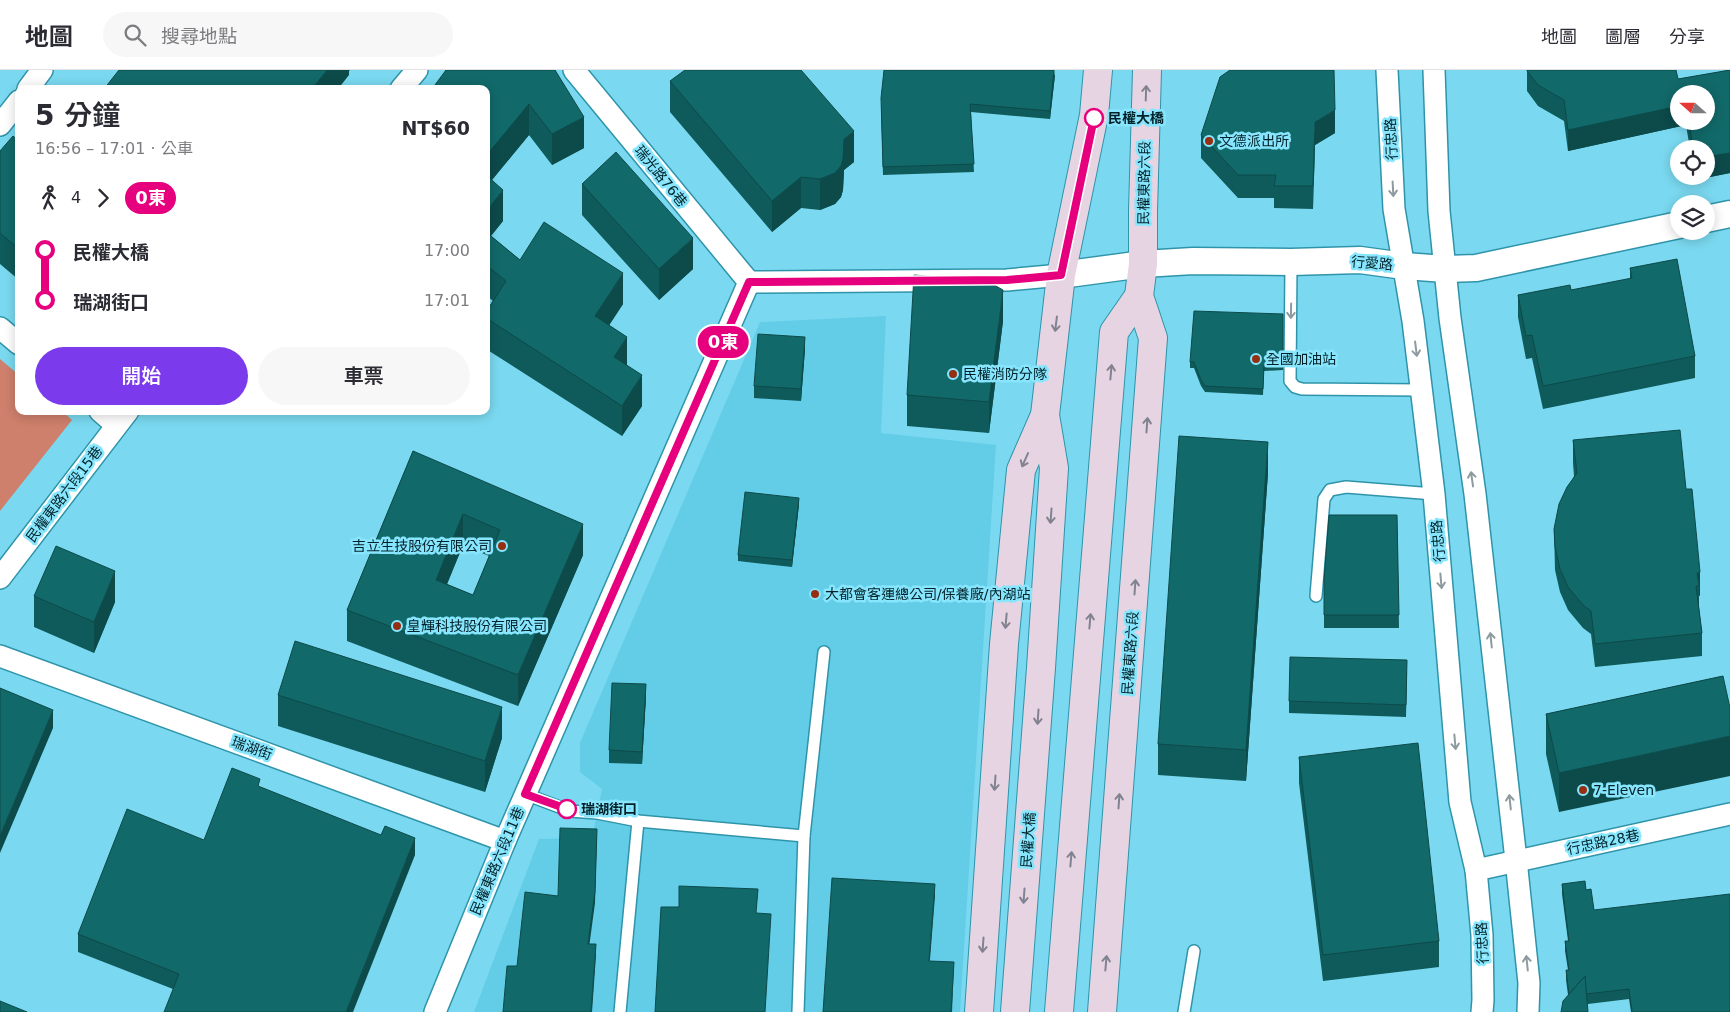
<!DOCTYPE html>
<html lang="zh-TW">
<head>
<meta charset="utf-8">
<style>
  :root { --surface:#fff; --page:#f7f7f7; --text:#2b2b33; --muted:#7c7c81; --line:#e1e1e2; --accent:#7c3aed }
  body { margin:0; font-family:"DejaVu Sans","Noto Sans TC",sans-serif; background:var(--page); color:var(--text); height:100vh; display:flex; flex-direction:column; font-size:19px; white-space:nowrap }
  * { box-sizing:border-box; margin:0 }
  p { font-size:16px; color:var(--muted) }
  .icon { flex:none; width:28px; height:28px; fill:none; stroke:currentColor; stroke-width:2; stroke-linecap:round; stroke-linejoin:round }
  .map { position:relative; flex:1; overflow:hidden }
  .details { position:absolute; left:15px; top:15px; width:475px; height:330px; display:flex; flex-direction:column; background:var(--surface); border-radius:10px; box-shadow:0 2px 12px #0003 }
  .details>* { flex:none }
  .badge { padding:0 10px; border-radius:16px; font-size:18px; line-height:32px }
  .needle { width:32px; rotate:291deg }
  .fabs { position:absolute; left:1670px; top:15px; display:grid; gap:10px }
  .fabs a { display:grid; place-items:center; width:45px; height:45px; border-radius:50%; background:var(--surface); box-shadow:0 2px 12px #0003; font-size:25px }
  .map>.badge { position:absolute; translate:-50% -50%; box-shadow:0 0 0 2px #fff }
  .legs { display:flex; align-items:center; gap:8px; height:55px; padding:0 20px; font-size:16px }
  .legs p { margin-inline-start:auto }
  .head { display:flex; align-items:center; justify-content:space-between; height:85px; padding:0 20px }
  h1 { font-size:28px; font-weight:600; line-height:38px }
  .button { display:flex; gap:10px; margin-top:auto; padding:10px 20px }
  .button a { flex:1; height:58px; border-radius:30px; background:var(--accent); color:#fff; font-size:20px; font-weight:600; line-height:58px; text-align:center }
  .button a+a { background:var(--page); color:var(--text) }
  ul { padding:0 20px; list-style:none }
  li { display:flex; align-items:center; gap:18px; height:50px; font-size:19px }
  li i { display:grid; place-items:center; width:8px; height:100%; margin:0 6px; background:currentColor }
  li i::after { content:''; width:12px; height:12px; margin:-6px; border:4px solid; border-radius:50%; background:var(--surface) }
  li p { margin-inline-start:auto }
  li:first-child i { background:linear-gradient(#0000 50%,currentColor 0) }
  li:last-child i { background:linear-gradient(currentColor 50%,#0000 0) }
  header { display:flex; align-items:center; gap:30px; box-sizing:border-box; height:70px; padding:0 25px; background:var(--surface); border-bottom:1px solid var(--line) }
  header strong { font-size:24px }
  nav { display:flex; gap:28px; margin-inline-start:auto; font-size:18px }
  .search { width:350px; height:45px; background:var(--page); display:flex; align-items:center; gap:12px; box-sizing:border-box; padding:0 18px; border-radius:28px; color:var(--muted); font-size:19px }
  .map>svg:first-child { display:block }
</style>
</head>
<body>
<header>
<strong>地圖</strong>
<div class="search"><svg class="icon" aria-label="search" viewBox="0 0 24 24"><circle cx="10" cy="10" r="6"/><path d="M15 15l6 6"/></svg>搜尋地點</div>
<nav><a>地圖</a><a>圖層</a><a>分享</a></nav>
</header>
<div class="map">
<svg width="1730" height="942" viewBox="0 0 1730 942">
  <rect width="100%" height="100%" fill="#7ad9f0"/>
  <path fill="#63cde7" d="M886,246L881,363L996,375L960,942H474L539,769L592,768L602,719L580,702V673L760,252Z"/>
  <path fill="#ce806c" d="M0,289L19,305V341H62L72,350L0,441Z"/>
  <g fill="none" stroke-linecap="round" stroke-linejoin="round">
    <defs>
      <g id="service">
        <path d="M1291,192L1290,311L1295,317L1302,319L1421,320"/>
        <path d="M1316,526L1324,429L1330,420L1346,417L1434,424"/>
        <path d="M525,724L570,741L597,743L638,751L804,766"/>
        <path d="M620,942L638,751"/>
        <path d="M798,942L804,766L824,582"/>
        <path d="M1184,942L1194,881"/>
      </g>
      <g id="minor">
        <path d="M574,0L749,212"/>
        <path d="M1387,0L1394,139L1413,251L1434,424L1460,732L1476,800L1482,865L1483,930L1482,942"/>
        <path d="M1434,0L1439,141L1450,248L1475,424L1516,790L1529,913L1528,942"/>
        <path d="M28,19L42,0"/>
        <path d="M401,19L417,0"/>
        <path d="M0,55L19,31"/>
        <path d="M749,212L1007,210L1061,205"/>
        <path d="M0,258L19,274"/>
        <path d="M100,341L116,355"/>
        <path d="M0,508L128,341"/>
        <path d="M0,586L505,771"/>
        <path d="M1476,800L1730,744"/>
        <path d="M435,942L505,771L749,212"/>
      </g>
      <g id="tertiary">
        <path d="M1706,149L1730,144"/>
        <path d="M1061,205L1143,194L1193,191L1291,192L1360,190L1404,196L1446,199L1476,198L1679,155"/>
      </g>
      <g id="secondary">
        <path d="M979,942L1004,574L1021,400L1045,345"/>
        <path d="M1015,942L1041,598L1054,398L1045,345L1061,205L1094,45L1098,0"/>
        <path d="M1059,942L1114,262L1139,226"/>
        <path d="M1102,942L1153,268L1139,226L1143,194V141L1147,0"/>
      </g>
    </defs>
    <use href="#service" stroke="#2f94a9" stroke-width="14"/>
    <use href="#minor" stroke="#2f94a9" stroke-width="24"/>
    <use href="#tertiary" stroke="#2f94a9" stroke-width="29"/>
    <use href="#secondary" stroke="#2f94a9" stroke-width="30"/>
    <use href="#service" stroke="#fff" stroke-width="11"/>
    <use href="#minor" stroke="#fff" stroke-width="21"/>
    <use href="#tertiary" stroke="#fff" stroke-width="26"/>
    <use href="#secondary" stroke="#e7d4e3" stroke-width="28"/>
  </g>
  <g fill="#0f5a5a" fill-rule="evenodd">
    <path d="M555,0L584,78L552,95L529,65L492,110L503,151L491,166L520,190L623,234L609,255L627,295L642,336L622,366L486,279V242L493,231L486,225V19Z"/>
    <path d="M1527,0L1678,9L1730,0V103L1695,110L1694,106H1706V79H1690L1686,55L1568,81L1564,51L1538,36L1527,21ZM1679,24L1706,51H1679Z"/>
    <path d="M1055,5L1050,49L971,42L974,102L883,105L881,36Z"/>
    <path d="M670,11L854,92L844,100L843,120L841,127L835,134L820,140L801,138L772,162L670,42Z"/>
    <path d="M1335,63L1315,75L1313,139L1274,138V128H1238L1201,88V65Z"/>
    <path d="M19,71V210L0,194V81Z"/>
    <path d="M582,114L693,199L659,230L582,145Z"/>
    <path d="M1630,198L1695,286V308L1543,339L1532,288L1526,289L1518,247V225L1571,220L1630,209Z"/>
    <path d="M1283,244V300L1264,301L1263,325L1205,322L1201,316L1194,298H1190V292Z"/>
    <path d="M1003,251L989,363L907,356V325Z"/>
    <path d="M805,279L801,331L754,328V316Z"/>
    <path d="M1573,370L1686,419L1700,525L1699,526V538L1702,563V586L1595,597L1591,564L1583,558L1568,540L1560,522L1555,500L1554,459L1574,406L1573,393Z"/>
    <path d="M413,381L583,485L518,636L347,571V540ZM463,475L489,486L473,525L447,514Z"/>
    <path d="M1268,403L1246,711L1158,705V674Z"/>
    <path d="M799,434L792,497L738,491V485Z"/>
    <path d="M1397,445L1399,558H1324V510Z"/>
    <path d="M34,526L115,532L94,583L34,557Z"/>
    <path d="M1407,602L1406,647L1289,643V631Z"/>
    <path d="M1723,606L1559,742L1546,684V644Z"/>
    <path d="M278,625L502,668L485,722L278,656Z"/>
    <path d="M646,626L642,694L609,693V680Z"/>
    <path d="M1299,687L1439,871V897L1323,911L1299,713Z"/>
    <path d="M260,717L415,785L173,919L78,882V864L204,770Z"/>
    <path d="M1562,814L1586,820L1594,840L1730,942H1631L1629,929L1588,934L1568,925L1566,910V900H1568L1565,881V871H1568L1562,824Z"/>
  </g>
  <g fill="#0d4a4a">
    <path d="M327,0H350L349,1V5L338,19H312Z"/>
    <path d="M1055,0V5L1050,49V41Z"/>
    <path d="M529,34V65L486,117V86Z"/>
    <path d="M1679,36V51H1686V55L1568,81V60Z"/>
    <path d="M1335,40V63L1315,75L1313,139L1315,52Z"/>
    <path d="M584,47V78L552,95V64Z"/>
    <path d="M854,61V92L844,100L843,120L841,127L835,134L820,140V109L844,69Z"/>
    <path d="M1730,83V103L1695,110V106H1706V87Z"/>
    <path d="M801,107V138L772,162V131Z"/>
    <path d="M503,120V151L486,172V142Z"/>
    <path d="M693,168V199L659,230V199Z"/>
    <path d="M623,203V234L595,277V246Z"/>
    <path d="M1003,220V251L989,363V332Z"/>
    <path d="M627,267V297L614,287Z"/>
    <path d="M805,267V279L801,331V319Z"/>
    <path d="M642,305V336L622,366V336Z"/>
    <path d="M1268,372V403L1246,711V680Z"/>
    <path d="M799,428V434L792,497V490Z"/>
    <path d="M463,444V475L436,541V510Z"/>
    <path d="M583,454V485L518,636V605Z"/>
    <path d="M115,501V532L94,583V552Z"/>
    <path d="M1700,502V525L1699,526V516L1697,503Z"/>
    <path d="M646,614V626L642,694V682Z"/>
    <path d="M502,637V668L485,722V691Z"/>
    <path d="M53,640V658L0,783V766Z"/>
    <path d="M1730,666V706L1559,742V703Z"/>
    <path d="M597,759L595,833L588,885V874Z"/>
    <path d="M415,768V785L353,942H346Z"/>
    <path d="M935,814V826L929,902V891Z"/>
    <path d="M596,874V885L592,942H591Z"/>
    <path d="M954,892L952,942H951Z"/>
  </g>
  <g fill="#126969" stroke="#0d4a4a" fill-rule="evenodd">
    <path d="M119,0H327L312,19H104Z"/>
    <path d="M446,0H555L584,47L552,64L529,34L486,86V19H432Z"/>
    <path d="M685,0H801L854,61L844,69L843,89L841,96L835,103L820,109L801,107L772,131L670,11Z"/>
    <path d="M884,0H1054L1050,41L970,34L974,94L883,97L881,28Z"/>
    <path d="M1230,0H1334L1335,40L1315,52L1313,116H1274L1276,105H1238L1201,65L1220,7Z"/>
    <path d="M1527,0H1676L1678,9L1730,0V83L1706,87V79H1693L1689,51H1706V24H1679V36L1568,60L1564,30L1538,15L1527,1Z"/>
    <path d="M13,66L19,71V179L0,163V81Z"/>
    <path d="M616,82L693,168L659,199L582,114Z"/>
    <path d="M486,105L503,120L486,142Z"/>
    <path d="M544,152L623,203L595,246L627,267L614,287L642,305L622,336L486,248V242L506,211L486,195V162L520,190Z"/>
    <path d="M1677,189L1695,286L1543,316L1532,265L1526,266L1518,225L1570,215L1571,220L1632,208L1630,198Z"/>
    <path d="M914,205L987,211L1003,220L989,332L907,325Z"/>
    <path d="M1194,241L1283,244V294L1264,295L1263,319L1205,316L1201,310L1194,292H1190Z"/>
    <path d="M758,264L805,267L801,319L754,316Z"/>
    <path d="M1680,360L1686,419H1692L1700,502L1697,503L1699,516H1696L1702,563L1595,574L1591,541L1583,535L1568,517L1560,499L1555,477L1554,459L1559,434L1567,417L1577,403L1573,370Z"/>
    <path d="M1179,366L1268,372L1246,680L1158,674Z"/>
    <path d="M413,381L583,454L518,605L347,540ZM463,444L500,460L473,525L436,510Z"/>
    <path d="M745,422L799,428L792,490L738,485Z"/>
    <path d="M1329,445H1397L1399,545H1324V510Z"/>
    <path d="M56,476L115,501L94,552L34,526Z"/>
    <path d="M295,571L502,637L485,691L278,625Z"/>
    <path d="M1290,587L1407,590L1406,635L1289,631Z"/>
    <path d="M1723,606L1730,638V666L1559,703L1546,644Z"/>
    <path d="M612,613L646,614L642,682L609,680Z"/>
    <path d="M0,618L53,640L0,766Z"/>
    <path d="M1418,673L1439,871L1323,885L1299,687Z"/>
    <path d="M232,698L260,709L258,716L381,765L385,756L415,768L346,942H164L179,904L78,864L127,739L204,770Z"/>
    <path d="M560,758L597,759L595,822L588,874H596L591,942H503L507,896H517L525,822L558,826Z"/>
    <path d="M832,808L935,814L929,891L954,892L951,942H823Z"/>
    <path d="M1585,811L1586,820L1591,819L1594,840L1730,824V942H1632L1629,919L1586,924L1585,906L1569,924L1566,900H1569L1565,871H1569L1562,814Z"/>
    <path d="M679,816L758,819L756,843L771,844L765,942H655L661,837H679Z"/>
    <path d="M1585,906L1588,942H1561L1563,931Z"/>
    <path d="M0,931L27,942H0Z"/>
  </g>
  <defs><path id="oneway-shaft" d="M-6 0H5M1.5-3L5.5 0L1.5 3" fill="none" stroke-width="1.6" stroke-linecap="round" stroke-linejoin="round" transform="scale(1.25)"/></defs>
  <g stroke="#80838f">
    <use href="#oneway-shaft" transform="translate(1146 23) rotate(-88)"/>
    <use href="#oneway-shaft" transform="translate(1056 254) rotate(97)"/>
    <use href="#oneway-shaft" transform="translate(1111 302) rotate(-85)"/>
    <use href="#oneway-shaft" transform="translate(1147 355) rotate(-86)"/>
    <use href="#oneway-shaft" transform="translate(1025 390) rotate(114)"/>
    <use href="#oneway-shaft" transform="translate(1051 446) rotate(94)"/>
    <use href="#oneway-shaft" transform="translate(1135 517) rotate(-86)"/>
    <use href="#oneway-shaft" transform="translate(1006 551) rotate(95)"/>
    <use href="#oneway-shaft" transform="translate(1090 551) rotate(-85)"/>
    <use href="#oneway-shaft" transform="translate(1038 647) rotate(94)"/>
    <use href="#oneway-shaft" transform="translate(995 713) rotate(94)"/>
    <use href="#oneway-shaft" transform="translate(1119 731) rotate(-86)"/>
    <use href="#oneway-shaft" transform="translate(1071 789) rotate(-85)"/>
    <use href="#oneway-shaft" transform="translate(1024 826) rotate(94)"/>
    <use href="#oneway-shaft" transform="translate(983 875) rotate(94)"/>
    <use href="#oneway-shaft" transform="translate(1106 893) rotate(-85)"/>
  </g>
  <g stroke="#8d9b9e">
    <use href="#oneway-shaft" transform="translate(1393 119) rotate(87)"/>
    <use href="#oneway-shaft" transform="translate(1291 241) rotate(91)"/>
    <use href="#oneway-shaft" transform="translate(1416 279) rotate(83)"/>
    <use href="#oneway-shaft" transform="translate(1472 409) rotate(-98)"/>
    <use href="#oneway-shaft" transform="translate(1441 511) rotate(85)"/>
    <use href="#oneway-shaft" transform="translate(1491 570) rotate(-96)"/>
    <use href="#oneway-shaft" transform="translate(1455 672) rotate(85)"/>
    <use href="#oneway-shaft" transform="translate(1510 732) rotate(-96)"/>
    <use href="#oneway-shaft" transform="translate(1527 893) rotate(-96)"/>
  </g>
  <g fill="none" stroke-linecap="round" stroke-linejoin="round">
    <defs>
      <path id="line-1" d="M567,739L525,724L749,212L1007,210L1061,205L1094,48"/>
    </defs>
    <use href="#line-1" stroke="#fff" stroke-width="11"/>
    <use href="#line-1" stroke="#e6007e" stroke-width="8"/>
  </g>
  <g fill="#fff" stroke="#e6007e" stroke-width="2.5">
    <circle cx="1094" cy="48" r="9"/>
    <circle cx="567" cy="739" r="9"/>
  </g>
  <g fill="#962e12" stroke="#87e6fd" stroke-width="2">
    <circle cx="1209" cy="71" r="5"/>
    <circle cx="1256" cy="289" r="5"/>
    <circle cx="953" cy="304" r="5"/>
    <circle cx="502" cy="476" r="5"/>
    <circle cx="815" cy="524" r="5"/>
    <circle cx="397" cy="556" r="5"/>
    <circle cx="1583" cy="720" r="5"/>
  </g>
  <g text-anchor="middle" stroke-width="5" stroke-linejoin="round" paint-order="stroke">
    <g font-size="14" font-weight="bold" fill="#022128" stroke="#87e6fd" text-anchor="start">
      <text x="1108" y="53">民權大橋</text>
      <text x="581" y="744">瑞湖街口</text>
    </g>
    <g font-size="14" fill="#022128" stroke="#87e6fd">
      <text transform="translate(1391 69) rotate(-93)" y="5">行忠路</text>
      <text transform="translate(661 106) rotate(51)" y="5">瑞光路76巷</text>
      <text transform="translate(1144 113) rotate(-89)" y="5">民權東路六段</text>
      <text transform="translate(1372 193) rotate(5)" y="5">行愛路</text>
      <text transform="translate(64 424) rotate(-53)" y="5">民權東路六段15巷</text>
      <text transform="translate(1438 471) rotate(-95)" y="5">行忠路</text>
      <text transform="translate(1130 583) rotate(-86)" y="5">民權東路六段</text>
      <text transform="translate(252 678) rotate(20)" y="5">瑞湖街</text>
      <text transform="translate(1028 770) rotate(-86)" y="5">民權大橋</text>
      <text transform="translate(1603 772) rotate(-12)" y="5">行忠路28巷</text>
      <text transform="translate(497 791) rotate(-67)" y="5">民權東路六段11巷</text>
      <text transform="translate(1482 873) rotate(-93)" y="5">行忠路</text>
    </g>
    <g font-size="14" fill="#022128" stroke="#87e6fd" text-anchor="start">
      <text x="1219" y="76">文德派出所</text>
      <text x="1266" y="294">全國加油站</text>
      <text x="963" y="309">民權消防分隊</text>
      <text x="492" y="481" text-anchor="end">吉立生技股份有限公司</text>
      <text x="825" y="529">大都會客運總公司/保養廠/內湖站</text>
      <text x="407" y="561">皇輝科技股份有限公司</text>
      <text x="1593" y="725">7-Eleven</text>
    </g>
  </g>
</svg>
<div class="fabs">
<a><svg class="needle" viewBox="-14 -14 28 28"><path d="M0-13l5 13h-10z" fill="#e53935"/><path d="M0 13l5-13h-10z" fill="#7c7c81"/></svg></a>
<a><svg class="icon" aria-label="locate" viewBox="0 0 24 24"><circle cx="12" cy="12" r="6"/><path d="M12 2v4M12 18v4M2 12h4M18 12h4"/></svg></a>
<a><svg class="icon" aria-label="layers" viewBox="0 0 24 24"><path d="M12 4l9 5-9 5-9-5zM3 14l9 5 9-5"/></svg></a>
</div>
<b class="badge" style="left:723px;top:272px;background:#e6007e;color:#fff">0東</b>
<section class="details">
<div class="head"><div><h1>5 分鐘</h1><p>16:56 – 17:01 · 公車</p></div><b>NT$60</b></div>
<div class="legs"><svg class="icon" aria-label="walk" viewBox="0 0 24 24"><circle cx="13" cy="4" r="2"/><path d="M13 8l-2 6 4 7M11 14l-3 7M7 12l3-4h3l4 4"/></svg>4<svg class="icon" aria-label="forward" viewBox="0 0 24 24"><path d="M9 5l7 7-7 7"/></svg><b class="badge" style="background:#e6007e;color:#fff">0東</b></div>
<ul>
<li><i style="color:#e6007e"></i><b>民權大橋</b><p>17:00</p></li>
<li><i style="color:#e6007e"></i><b>瑞湖街口</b><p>17:01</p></li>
</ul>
<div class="button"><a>開始</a><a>車票</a></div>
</section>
</div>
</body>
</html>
